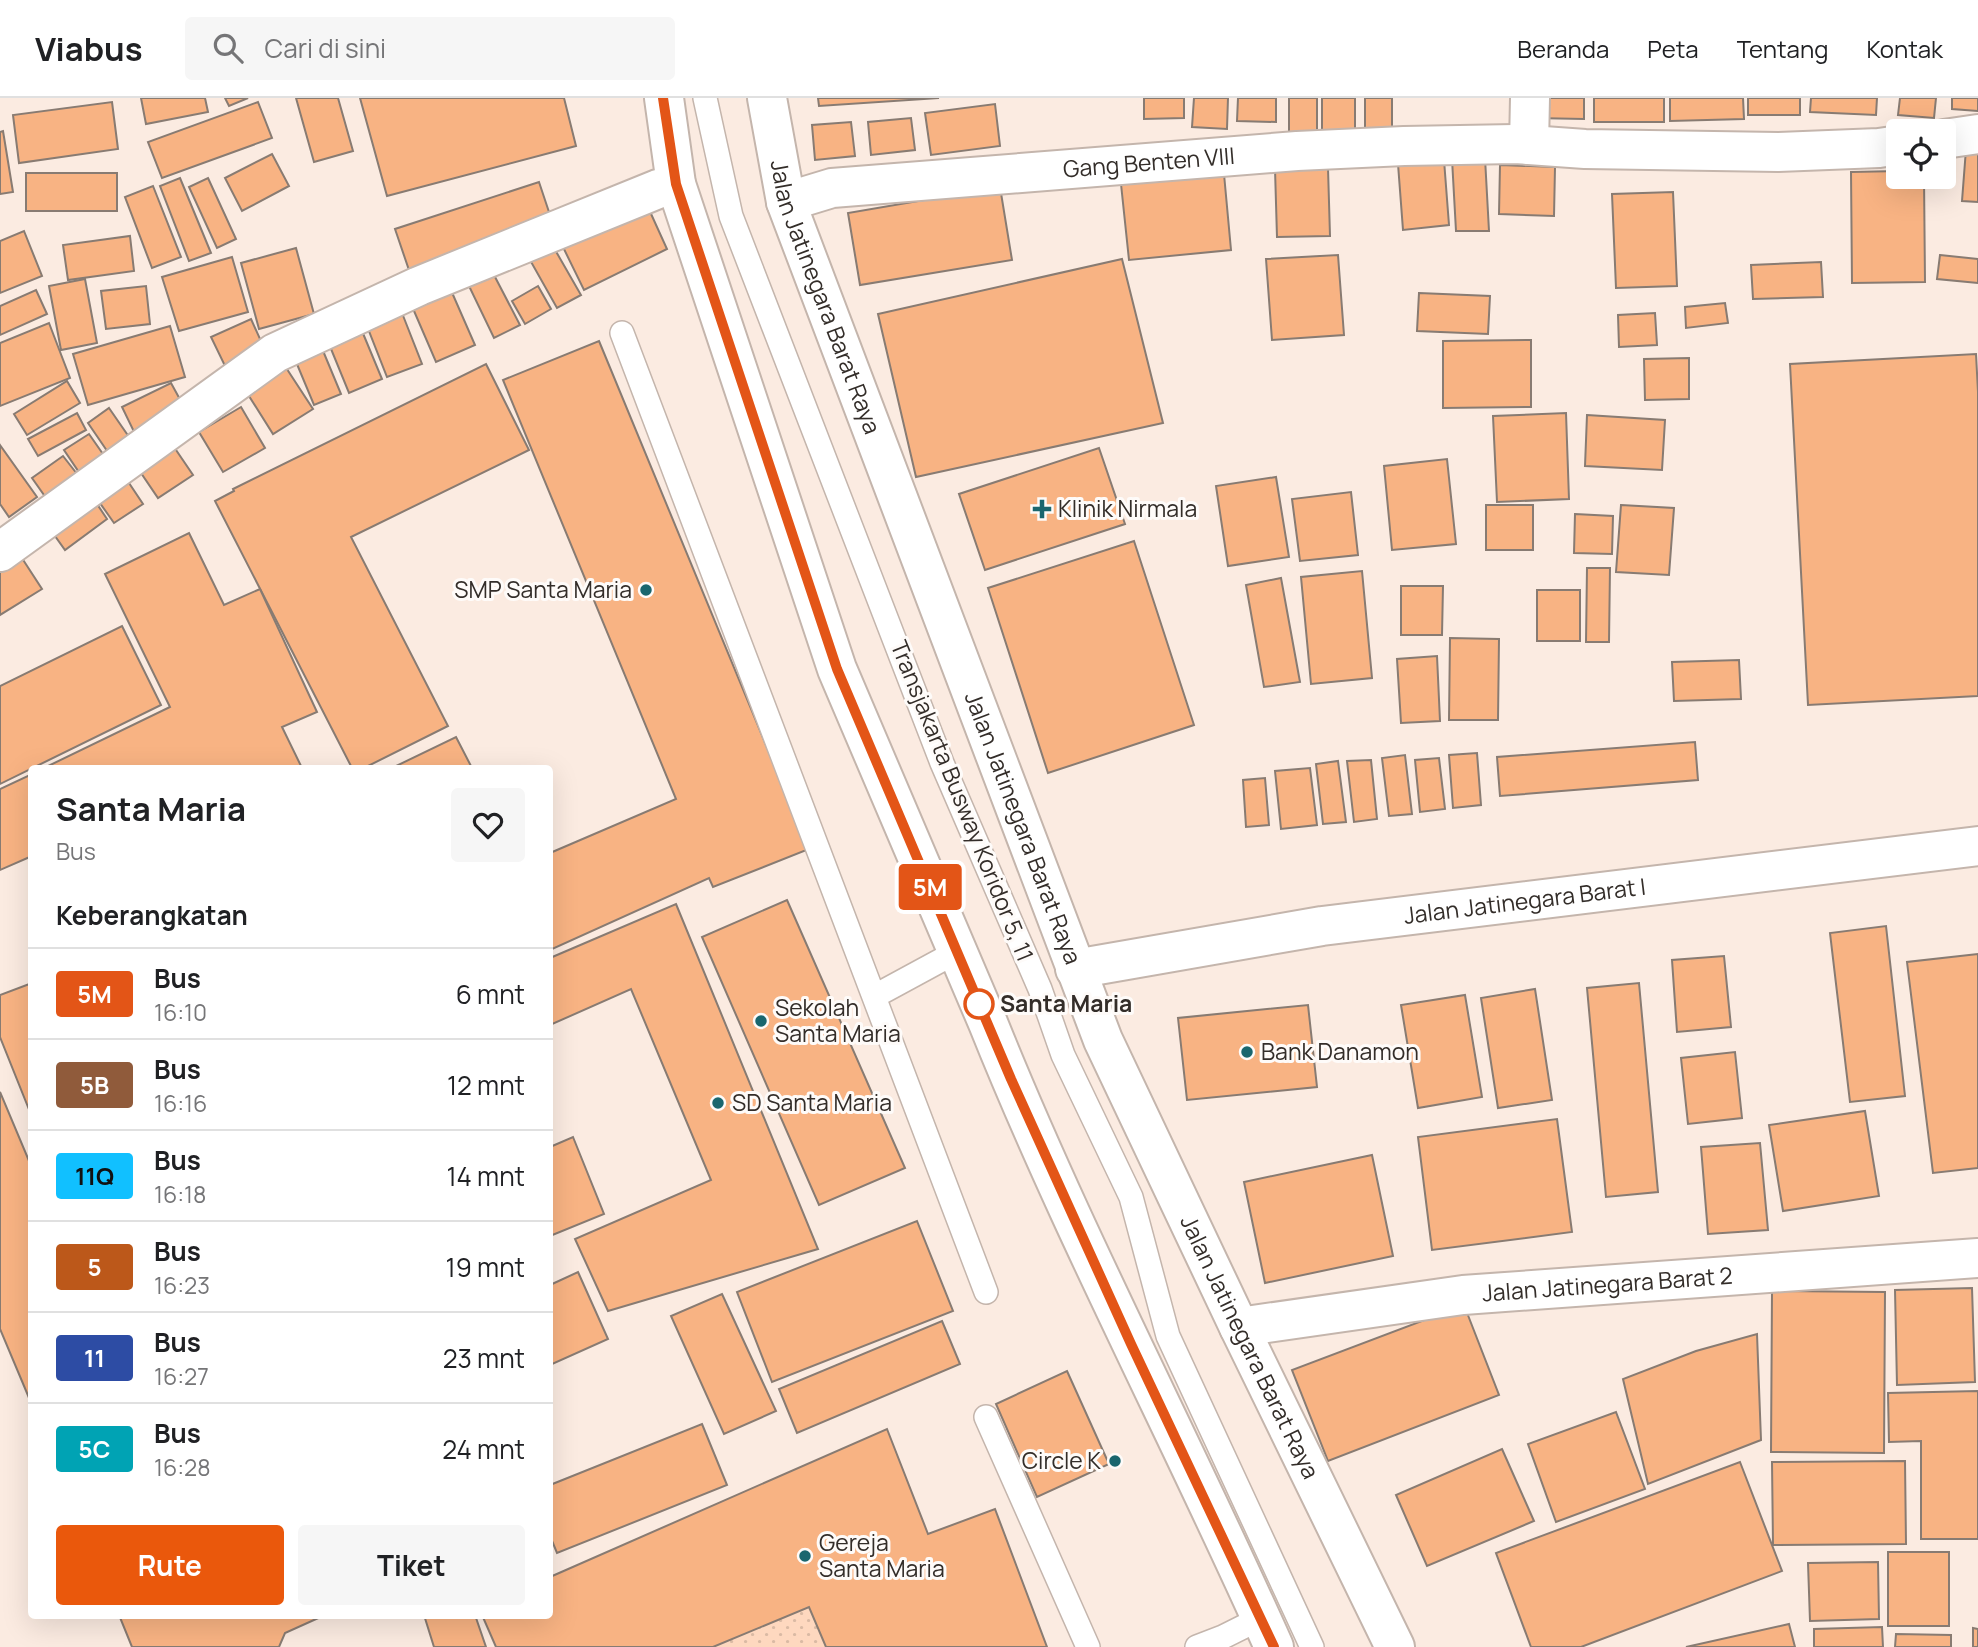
<!DOCTYPE html>
<html lang="id">
<head>
<meta charset="utf-8">
<style>
  :root { --surface:#fff; --page:#f6f6f6; --text:#202124; --muted:#757577; --line:#e0e0e0; --accent:#ea580c }
  body { margin:0; font-family:Manrope,sans-serif; background:var(--page); color:var(--text); height:100vh; display:flex; flex-direction:column; font-size:26px; white-space:nowrap }
  * { box-sizing:border-box; margin:0 }
  p { font-size:23px; color:var(--muted) }
  .icon { flex:none; width:38px; height:38px; fill:none; stroke:currentColor; stroke-width:2; stroke-linecap:round; stroke-linejoin:round }
  .map { position:relative; flex:1; overflow:hidden }
  .sheet { position:absolute; left:28px; top:667px; width:525px; height:854px; display:flex; flex-direction:column; background:var(--surface); border-radius:7px; box-shadow:0 7px 28px #0002 }
  .sheet>* { flex:none }
  .badge { padding:0 14px; border-radius:5px; font-size:24px; line-height:46px }
  .fabs { position:absolute; left:1886px; top:21px; display:grid; gap:14px }
  .fabs a { display:grid; place-items:center; width:70px; height:70px; border-radius:7px; background:var(--surface); box-shadow:0 7px 28px #0002; font-size:35px }
  .map>.badge { position:absolute; translate:-50% -50%; box-shadow:0 0 0 4px #fff }
  h2 { padding:0 28px; font-size:26px; line-height:63px }
  .round { display:grid; place-items:center; flex:none; width:74px; height:74px; border-radius:7px; background:var(--page) }
  .summary { display:flex; align-items:center; justify-content:space-between; height:119px; padding:0 28px }
  h1 { font-size:33px; font-weight:700; line-height:52px }
  .action { display:flex; gap:14px; margin-top:auto; padding:14px 28px }
  .action a { flex:1; height:80px; border-radius:7px; background:var(--accent); color:#fff; font-size:28px; font-weight:700; line-height:80px; text-align:center }
  .action a+a { background:var(--page); color:var(--text) }
  ul { padding:0; list-style:none }
  li { display:flex; align-items:center; gap:21px; height:91px; padding:0 28px; border-top:2px solid var(--line) }
  li div { flex:1 }
  li b { display:block; font-size:26px }
  li em { font-style:normal }
  li .badge { min-width:77px; font-weight:700; text-align:center }
  header { display:flex; align-items:center; gap:42px; box-sizing:border-box; height:98px; padding:0 35px; background:var(--surface); border-bottom:2px solid var(--line) }
  header strong { font-size:33px }
  nav { display:flex; gap:38px; margin-inline-start:auto; font-size:24px }
  .search { width:490px; height:63px; background:var(--page); display:flex; align-items:center; gap:18px; box-sizing:border-box; padding:0 24px; border-radius:7px; color:var(--muted); font-size:26px }
  .map>svg:first-child { display:block }
</style>
</head>
<body>
<header>
<strong>Viabus</strong>
<div class="search"><svg class="icon" aria-label="search" viewBox="0 0 24 24"><circle cx="10" cy="10" r="6"/><path d="M15 15l6 6"/></svg>Cari di sini</div>
<nav><a>Beranda</a><a>Peta</a><a>Tentang</a><a>Kontak</a></nav>
</header>
<div class="map">
<svg width="1978" height="1549" viewBox="0 0 1978 1549">
  <defs>
    <pattern id="grass-dots" width="8" height="8" patternUnits="userSpaceOnUse" patternTransform="scale(1.75)"><rect width="8" height="8" fill="#fed8bf"/><path d="M2 2h.1M6 6h.1" fill="none" stroke="#dabaa4" stroke-width="1.8" stroke-linecap="round"/></pattern>
  </defs>
  <rect width="100%" height="100%" fill="#fbebe1"/>
  <path fill="url(#grass-dots)" d="M809,1509L826,1549H713Z"/>
  <g fill="#f8b383" stroke="#887b72" stroke-width="2">
    <path d="M141,0H205L208,14L146,26Z"/>
    <path d="M225,0H248L229,8Z"/>
    <path d="M296,0H338L353,53L314,64Z"/>
    <path d="M360,0H564L576,48L387,98Z"/>
    <path d="M818,0H939L819,8Z"/>
    <path d="M1144,0H1184V20L1144,21Z"/>
    <path d="M1194,0H1228L1227,31L1192,29Z"/>
    <path d="M1238,0H1276V24L1237,23Z"/>
    <rect x="1289" y="0" width="28" height="37"/>
    <rect x="1322" y="0" width="33" height="42"/>
    <rect x="1365" y="0" width="27" height="32"/>
    <path d="M1533,0H1584V21L1533,20Z"/>
    <rect x="1594" y="0" width="70" height="24"/>
    <path d="M1670,0H1743L1744,21L1670,23Z"/>
    <rect x="1748" y="0" width="52" height="17"/>
    <path d="M1811,0H1877L1876,17L1810,14Z"/>
    <path d="M1900,0H1936L1934,20L1898,17Z"/>
    <path d="M1952,0H1978V13L1952,11Z"/>
    <path d="M112,4L118,51L19,65L13,17Z"/>
    <path d="M258,4L272,40L162,80L148,44Z"/>
    <path d="M995,6L1000,48L931,57L925,15Z"/>
    <path d="M911,20L915,52L871,57L868,24Z"/>
    <path d="M851,24L855,58L815,62L812,27Z"/>
    <path d="M3,33L13,94L0,96V34Z"/>
    <path d="M1966,51L1978,52V104L1962,103Z"/>
    <path d="M272,56L289,88L242,113L225,80Z"/>
    <path d="M1485,60L1489,133H1456L1452,61Z"/>
    <path d="M1444,62L1449,127L1403,132L1398,66Z"/>
    <path d="M1500,67L1555,69L1554,118L1499,116Z"/>
    <path d="M1328,70L1330,138L1277,139L1275,71Z"/>
    <path d="M1899,73V79H1924L1925,184L1852,185L1851,74Z"/>
    <rect x="26" y="75" width="91" height="38"/>
    <path d="M1224,76L1231,152L1129,162L1121,86Z"/>
    <path d="M180,80L211,155L189,163L160,88Z"/>
    <path d="M208,80L236,141L217,150L189,89Z"/>
    <path d="M539,84L554,129L410,175L395,131Z"/>
    <path d="M153,88L181,159L152,170L125,99Z"/>
    <path d="M1000,89L1012,162L860,187L848,115Z"/>
    <path d="M1673,94L1677,188L1616,190L1612,96Z"/>
    <path d="M647,107L667,151L584,192L562,147Z"/>
    <path d="M24,133L42,178L0,195V143Z"/>
    <path d="M130,138L134,173L68,182L63,147Z"/>
    <path d="M296,150L314,216L259,231L241,165Z"/>
    <path d="M554,150L581,197L557,210L530,162Z"/>
    <path d="M1338,157L1344,237L1272,242L1266,161Z"/>
    <path d="M1940,157L1978,161V185L1937,181Z"/>
    <path d="M232,159L248,214L179,233L162,179Z"/>
    <path d="M1122,161L1163,325L916,379L878,216Z"/>
    <path d="M1821,164L1823,199L1753,201L1751,167Z"/>
    <path d="M494,177L520,227L494,240L469,188Z"/>
    <path d="M85,181L97,245L61,252L49,188Z"/>
    <path d="M146,188L150,226L106,231L101,193Z"/>
    <path d="M538,188L551,211L525,226L512,203Z"/>
    <path d="M450,190L475,247L436,264L411,206Z"/>
    <path d="M36,192L47,216L0,237V208Z"/>
    <path d="M1419,195L1490,198L1488,236L1417,233Z"/>
    <path d="M1725,205L1728,225L1686,230L1685,209Z"/>
    <path d="M402,215L422,266L387,279L367,228Z"/>
    <path d="M1655,215L1657,247L1619,249L1618,217Z"/>
    <path d="M251,221L265,252L226,270L211,239Z"/>
    <path d="M49,225L70,280L0,308V245Z"/>
    <path d="M170,228L185,279L88,307L73,256Z"/>
    <path d="M362,233L382,281L349,295L329,246Z"/>
    <path d="M1531,242V309L1443,310V243Z"/>
    <path d="M599,243L809,751L713,789L709,780L550,852V755L676,701L503,282Z"/>
    <path d="M321,248L341,296L314,307L294,259Z"/>
    <path d="M1976,256L1978,294V598L1808,607L1790,266Z"/>
    <path d="M1689,260V301L1645,302L1644,261Z"/>
    <path d="M281,262L313,311L273,336L242,287Z"/>
    <path d="M486,266L529,352L351,439L448,628L364,670H352L215,403L234,393L233,391Z"/>
    <path d="M67,283L80,305L27,337L14,316Z"/>
    <path d="M171,285L188,316L138,342L122,309Z"/>
    <path d="M241,309L265,350L223,374L199,334Z"/>
    <path d="M109,310L138,352L116,366L88,325Z"/>
    <path d="M77,315L86,332L38,358L28,341Z"/>
    <path d="M1566,315L1569,401L1497,404L1493,318Z"/>
    <path d="M1587,317L1665,322L1662,372L1585,368Z"/>
    <path d="M89,336L112,369L87,386L64,352Z"/>
    <path d="M0,347L37,399L9,419L0,406Z"/>
    <path d="M174,349L193,377L158,400L139,372Z"/>
    <path d="M1099,350L1125,426L985,472L959,396Z"/>
    <path d="M63,358L88,390L56,414L32,380Z"/>
    <path d="M1447,361L1456,446L1392,452L1384,368Z"/>
    <path d="M125,379L143,406L114,425L95,398Z"/>
    <path d="M1276,379L1289,459L1228,468L1216,388Z"/>
    <path d="M1351,394L1358,457L1300,463L1292,401Z"/>
    <path d="M93,400L107,421L65,452L50,431Z"/>
    <rect x="1486" y="407" width="47" height="45"/>
    <path d="M1621,407L1674,410L1669,477L1616,474Z"/>
    <path d="M1575,416L1613,418L1612,456L1574,455Z"/>
    <path d="M189,435L224,507L260,491L317,614L282,629L302,670H44L170,609L105,476Z"/>
    <path d="M1134,443L1194,627L1048,675L988,490Z"/>
    <path d="M18,454L42,491L0,517V466Z"/>
    <path d="M1587,470H1610L1609,544H1586Z"/>
    <path d="M1362,473L1372,580L1311,586L1301,479Z"/>
    <path d="M1281,480L1300,584L1264,589L1246,487Z"/>
    <path d="M1401,488H1443L1442,537H1401Z"/>
    <rect x="1537" y="492" width="43" height="51"/>
    <path d="M122,528L161,607L0,686V588Z"/>
    <path d="M1450,540L1499,541L1498,622H1449Z"/>
    <path d="M1437,558L1440,623L1401,625L1397,561Z"/>
    <path d="M1739,562L1741,601L1674,603L1672,564Z"/>
    <path d="M456,639L472,670H392Z"/>
    <path d="M1695,644L1698,682L1500,698L1497,659Z"/>
    <path d="M1477,655L1481,707L1453,710L1449,657Z"/>
    <path d="M1405,657L1412,716L1389,718L1382,660Z"/>
    <path d="M1439,660L1445,711L1420,714L1415,662Z"/>
    <path d="M1371,662L1377,721L1354,724L1347,663Z"/>
    <path d="M1338,663L1346,724L1323,726L1316,666Z"/>
    <path d="M1310,670L1317,727L1281,731L1275,673Z"/>
    <path d="M32,676V758L0,772V691Z"/>
    <path d="M1265,680L1269,727L1246,729L1243,682Z"/>
    <path d="M787,802L905,1070L819,1107L702,839Z"/>
    <path d="M676,806L818,1151L608,1213L575,1141L711,1082L631,891L550,927V860Z"/>
    <path d="M1886,828L1905,998L1850,1004L1830,835Z"/>
    <path d="M1978,856V1070L1933,1075L1907,864Z"/>
    <path d="M1724,858L1731,929L1677,934L1672,862Z"/>
    <path d="M32,885V1019L0,939V897Z"/>
    <path d="M1639,885L1658,1094L1606,1099L1587,890Z"/>
    <path d="M1535,891L1552,1002L1498,1010L1481,900Z"/>
    <path d="M1465,897L1482,999L1418,1010L1401,907Z"/>
    <path d="M1308,907L1317,989L1187,1002L1178,920Z"/>
    <path d="M1735,954L1742,1020L1688,1026L1681,960Z"/>
    <path d="M0,994L32,1070V1307L0,1231Z"/>
    <path d="M1865,1013L1879,1098L1783,1113L1769,1027Z"/>
    <path d="M1557,1021L1572,1134L1432,1152L1418,1039Z"/>
    <path d="M573,1039L604,1116L550,1138V1049Z"/>
    <path d="M1760,1045L1768,1132L1708,1136L1701,1049Z"/>
    <path d="M1372,1057L1393,1158L1265,1185L1244,1084Z"/>
    <path d="M917,1123L953,1213L772,1284L737,1194Z"/>
    <path d="M578,1174L608,1241L550,1267V1187Z"/>
    <path d="M1972,1190L1975,1284L1897,1287L1895,1192Z"/>
    <path d="M1772,1193L1885,1194L1884,1355L1771,1354Z"/>
    <path d="M722,1196L776,1313L724,1336L671,1218Z"/>
    <path d="M1464,1207L1499,1297L1328,1363L1292,1272Z"/>
    <path d="M942,1223L960,1266L797,1335L779,1291Z"/>
    <path d="M1757,1236L1761,1342L1648,1386L1623,1281L1696,1253Z"/>
    <path d="M1067,1273L1109,1366L1037,1399L996,1306Z"/>
    <path d="M1978,1293V1441H1921V1343L1889,1344L1888,1295Z"/>
    <path d="M1616,1314L1645,1391L1556,1424L1528,1346Z"/>
    <path d="M702,1326L727,1387L557,1455L550,1438V1387Z"/>
    <path d="M887,1331L928,1436L995,1411L1047,1549H826L809,1509L713,1549H496L482,1517H550V1479Z"/>
    <path d="M1502,1351L1534,1423L1427,1468L1396,1397Z"/>
    <path d="M1905,1363L1906,1446L1773,1447L1772,1364Z"/>
    <path d="M1740,1364L1782,1473L1581,1549H1531L1496,1455Z"/>
    <rect x="1888" y="1454" width="61" height="74"/>
    <path d="M1878,1464L1879,1521L1810,1523L1808,1465Z"/>
    <path d="M119,1517H325L285,1535L279,1549H132Z"/>
    <path d="M424,1517H475L486,1549H434Z"/>
    <path d="M1789,1526L1795,1549H1686Z"/>
    <path d="M1882,1529L1883,1549H1814V1531Z"/>
    <path d="M1973,1530L1978,1531V1549H1973Z"/>
    <path d="M1896,1536L1951,1537V1549H1895Z"/>
  </g>
  <g fill="none" stroke-linecap="round" stroke-linejoin="round">
    <defs>
      <g id="service">
        <path d="M705,0L731,118L942,665L1040,891L1063,957L1131,1099L1168,1238L1312,1549"/>
        <path d="M622,235L986,1194"/>
        <path d="M875,898L958,853"/>
        <path d="M986,1319L1088,1549"/>
        <path d="M1197,1549L1223,1539L1261,1520"/>
      </g>
      <g id="minor">
        <path d="M1944,41L1978,36"/>
        <path d="M1529,47L1530,0"/>
        <path id="s1" d="M786,104L832,90L1297,53L1404,48L1515,46L1585,51L1778,54L1879,50L1899,47"/>
        <path d="M0,454L275,255L419,188L658,91L676,86"/>
      </g>
      <g id="tertiary">
        <path id="s2" d="M1075,871L1322,828L1978,748"/>
        <path id="s3" d="M1239,1229L1463,1197L1978,1160"/>
      </g>
      <g id="primary">
        <path d="M664,0L676,86L837,571L988,925C1073,1137 1181,1340 1274,1549"/>
        <path id="s4" d="M767,0L786,104L1103,942L1239,1229L1395,1549"/>
      </g>
    </defs>
    <use href="#service" stroke="#c4b5ac" stroke-width="26"/>
    <use href="#minor" stroke="#c4b5ac" stroke-width="42"/>
    <use href="#tertiary" stroke="#c4b5ac" stroke-width="42"/>
    <use href="#primary" stroke="#c4b5ac" stroke-width="42"/>
    <use href="#service" stroke="#fff" stroke-width="23"/>
    <use href="#minor" stroke="#fff" stroke-width="38"/>
    <use href="#tertiary" stroke="#fff" stroke-width="38"/>
    <use href="#primary" stroke="#fff" stroke-width="38"/>
  </g>
  <g fill="none" stroke-linecap="round" stroke-linejoin="round">
    <defs>
      <path id="line" d="M663,0L676,86L837,571L1011,981L1131,1246L1274,1549"/>
    </defs>
    <use href="#line" stroke="#fff" stroke-width="16"/>
    <use href="#line" stroke="#e35517" stroke-width="10"/>
  </g>
  <g fill="#1a666e" stroke="#fefbf9" stroke-width="2.5">
    <path d="M1038.5 400.5h7v7h7v7h-7v7h-7v-7h-7v-7h7z"/>
    <circle cx="646" cy="492" r="7"/>
    <circle cx="761" cy="923" r="7"/>
    <circle cx="1247" cy="954" r="7"/>
    <circle cx="718" cy="1005" r="7"/>
    <circle cx="1115" cy="1363" r="7"/>
    <circle cx="805" cy="1458" r="7"/>
  </g>
  <circle fill="#fff" stroke="#e35517" stroke-width="3.5" cx="979" cy="906" r="14"/>
  <g text-anchor="middle" stroke-width="6" stroke-linejoin="round" paint-order="stroke">
    <g font-size="23" fill="#332d29" stroke="#fefbf9">
      <text dy="8" stroke="none"><textPath href="#s1" startOffset="366">Gang Benten VIII</textPath></text>
      <text dy="8" stroke="none"><textPath href="#s4" startOffset="208">Jalan Jatinegara Barat Raya</textPath></text>
      <text transform="translate(962 703) rotate(68)" y="8">Transjakarta Busway Koridor 5, 11</text>
      <text dy="8" stroke="none"><textPath href="#s4" startOffset="775">Jalan Jatinegara Barat Raya</textPath></text>
      <text dy="8" stroke="none"><textPath href="#s2" startOffset="455">Jalan Jatinegara Barat I</textPath></text>
      <text dy="8" stroke="none"><textPath href="#s3" startOffset="371">Jalan Jatinegara Barat 2</textPath></text>
      <text dy="8" stroke="none"><textPath href="#s4" startOffset="1342">Jalan Jatinegara Barat Raya</textPath></text>
    </g>
    <g font-size="23" fill="#332d29" stroke="#fefbf9" text-anchor="start">
      <text x="1058" y="419">Klinik Nirmala</text>
      <text x="632" y="500" text-anchor="end">SMP Santa Maria</text>
      <text x="775" y="918">Sekolah<tspan x="775" dy="26">Santa Maria</tspan></text>
      <text x="1261" y="962">Bank Danamon</text>
      <text x="732" y="1013">SD Santa Maria</text>
      <text x="1101" y="1371" text-anchor="end">Circle K</text>
      <text x="819" y="1453">Gereja<tspan x="819" dy="26">Santa Maria</tspan></text>
    </g>
    <g font-size="23" font-weight="bold" fill="#332d29" stroke="#fefbf9" text-anchor="start">
      <text x="1000" y="914">Santa Maria</text>
    </g>
  </g>
</svg>
<div class="fabs">
<a><svg class="icon" aria-label="locate" viewBox="0 0 24 24"><circle cx="12" cy="12" r="6"/><path d="M12 2v4M12 18v4M2 12h4M18 12h4"/></svg></a>
</div>
<b class="badge" style="left:930px;top:789px;background:#e35517;color:#fff">5M</b>
<section class="sheet">
<div class="summary"><div><h1>Santa Maria</h1><p>Bus</p></div><a class="round"><svg class="icon" aria-label="heart" viewBox="0 0 24 24"><path d="M12 20l-8-8c-3-5 5-10 8-4 3-6 11-1 8 4z"/></svg></a></div>
<h2>Keberangkatan</h2>
<ul>
<li><span class="badge" style="background:#e35517;color:#fff">5M</span><div><b>Bus</b><p>16:10</p></div><em>6 mnt</em></li>
<li><span class="badge" style="background:#905b3b;color:#fff">5B</span><div><b>Bus</b><p>16:16</p></div><em>12 mnt</em></li>
<li><span class="badge" style="background:#11c0ff;color:#111">11Q</span><div><b>Bus</b><p>16:18</p></div><em>14 mnt</em></li>
<li><span class="badge" style="background:#bc581a;color:#fff">5</span><div><b>Bus</b><p>16:23</p></div><em>19 mnt</em></li>
<li><span class="badge" style="background:#2d4ca4;color:#fff">11</span><div><b>Bus</b><p>16:27</p></div><em>23 mnt</em></li>
<li><span class="badge" style="background:#00a3b4;color:#fff">5C</span><div><b>Bus</b><p>16:28</p></div><em>24 mnt</em></li>
</ul>
<div class="action"><a>Rute</a><a>Tiket</a></div>
</section>
</div>
</body>
</html>
